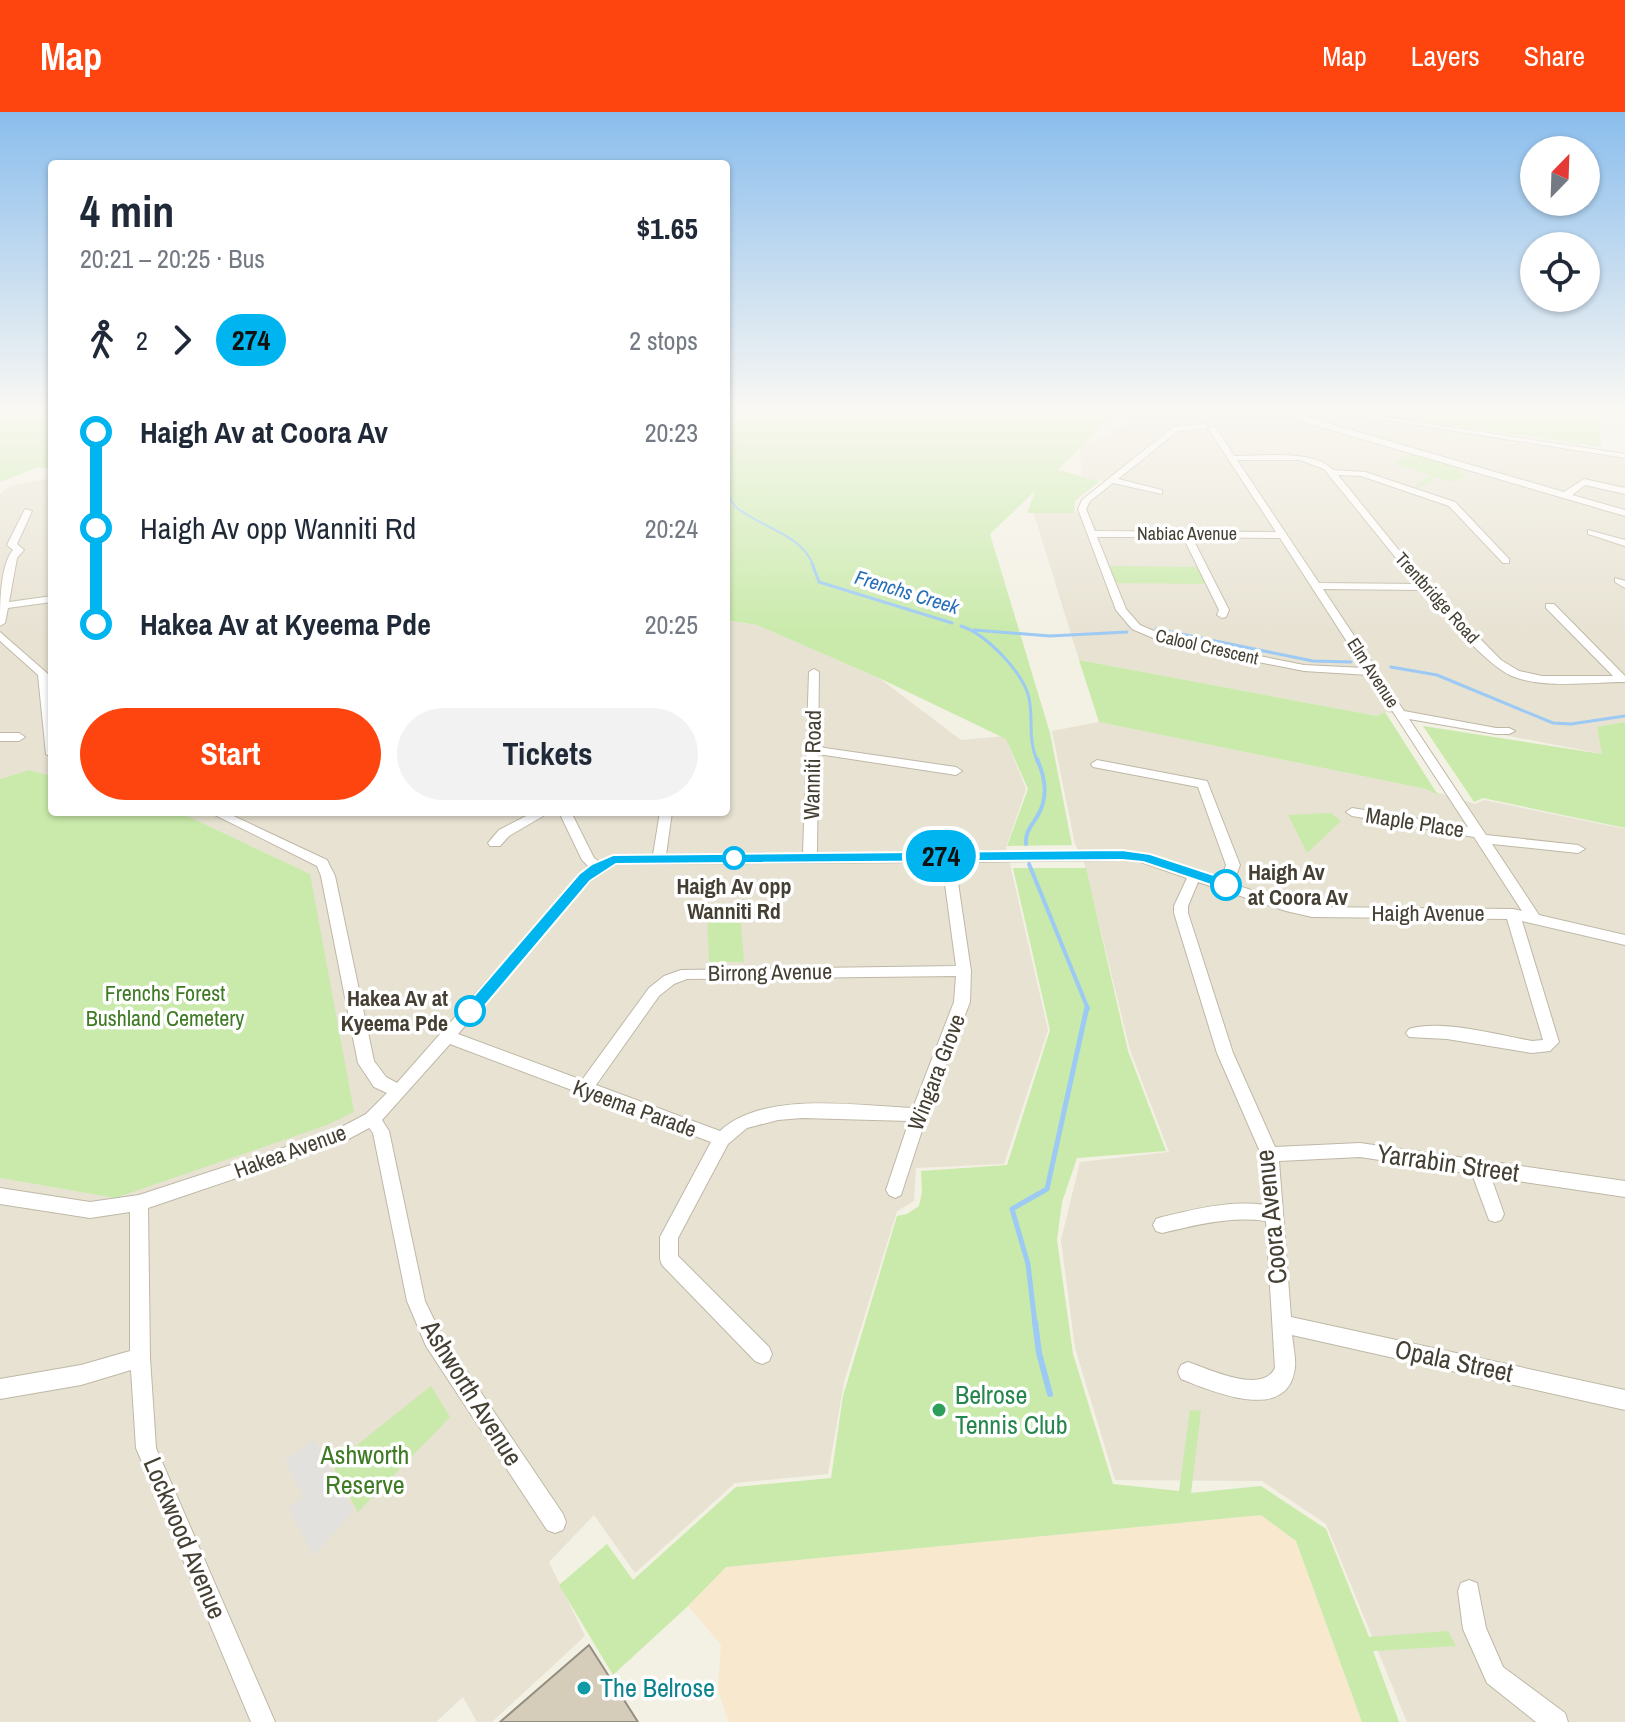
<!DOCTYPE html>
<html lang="en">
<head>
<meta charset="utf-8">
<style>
  :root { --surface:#fff; --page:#f2f2f3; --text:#1f2937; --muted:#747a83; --accent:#ff450f }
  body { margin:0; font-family:"Archivo Narrow",sans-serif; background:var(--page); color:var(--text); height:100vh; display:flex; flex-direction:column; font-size:30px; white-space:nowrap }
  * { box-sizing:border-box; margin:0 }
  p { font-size:26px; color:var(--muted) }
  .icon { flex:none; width:44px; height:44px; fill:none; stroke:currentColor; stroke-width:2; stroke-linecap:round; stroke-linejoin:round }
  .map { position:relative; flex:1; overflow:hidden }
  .side { position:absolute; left:48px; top:48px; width:682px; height:656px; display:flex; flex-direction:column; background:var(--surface); border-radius:8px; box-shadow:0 2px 6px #0004 }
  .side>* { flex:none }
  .badge { padding:0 16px; border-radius:26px; font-size:28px; line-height:52px }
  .needle { width:52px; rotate:23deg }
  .fabs { position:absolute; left:1520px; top:24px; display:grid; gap:16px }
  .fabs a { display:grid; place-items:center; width:80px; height:80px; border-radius:50%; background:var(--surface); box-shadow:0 2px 6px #0004; font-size:40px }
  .map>.badge { position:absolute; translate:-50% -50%; box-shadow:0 0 0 4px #fff }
  .legs { display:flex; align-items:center; gap:12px; height:88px; padding:0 32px; font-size:26px }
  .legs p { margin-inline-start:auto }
  .overview { display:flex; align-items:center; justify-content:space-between; height:136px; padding:0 32px }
  h1 { font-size:44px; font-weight:800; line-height:60px }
  .primary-button { display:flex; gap:16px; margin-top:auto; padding:16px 32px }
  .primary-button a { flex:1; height:92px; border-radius:48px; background:var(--accent); color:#fff; font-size:32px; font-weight:800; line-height:92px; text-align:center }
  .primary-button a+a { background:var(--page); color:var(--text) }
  ul { padding:0 32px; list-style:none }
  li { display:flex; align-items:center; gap:28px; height:96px; font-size:30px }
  li i { display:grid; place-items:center; width:12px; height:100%; margin:0 10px; background:currentColor }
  li i::after { content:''; width:20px; height:20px; margin:-10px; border:6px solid; border-radius:50%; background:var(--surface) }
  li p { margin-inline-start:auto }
  li:first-child i { background:linear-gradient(#0000 50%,currentColor 0) }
  li:last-child i { background:linear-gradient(currentColor 50%,#0000 0) }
  header { display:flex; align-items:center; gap:48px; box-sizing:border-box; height:112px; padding:0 40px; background:var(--accent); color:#fff }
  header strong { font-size:38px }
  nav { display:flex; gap:44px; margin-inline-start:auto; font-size:28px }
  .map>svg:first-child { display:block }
</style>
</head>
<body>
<header>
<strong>Map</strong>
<nav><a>Map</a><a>Layers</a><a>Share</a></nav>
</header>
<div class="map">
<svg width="1625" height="1610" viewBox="0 0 1625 1610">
  <rect width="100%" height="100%" fill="#f3f0e4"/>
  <g fill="#e7e2d2">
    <path d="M1150,298H1306L1624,347L1625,342V610L1597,616L1603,642L1385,600L1377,604L1079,548L1033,399L1086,400L1089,388L1110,371L1082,364L1079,330L1097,329Z"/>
    <path d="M52,366V664L29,658L0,667V382L10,374Z"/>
    <path d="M731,509L757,513L879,566L961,628L1005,624L1026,677L1006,735L1048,918L1004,1052L916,1056L914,1089L897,1099L844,1270L828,1362L735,1371L635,1461L594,1403L549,1450L585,1524L492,1610H477L463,1585L436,1610H0V1066L115,1086L310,762L179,700H726V515Z"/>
    <path d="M1099,610L1426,677L1475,692L1484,688L1625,717V1610H1407L1326,1412L1262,1369L1115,1368L1075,1236L1061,1128L1080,1050L1169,1040L1130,938L1084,750L1075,732L1052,619Z"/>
  </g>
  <path fill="#f7e8ce" d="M1261,1403L1296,1429L1362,1610H729L718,1579L721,1533L688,1494L726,1455Z"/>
  <g fill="#c9eaaa">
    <path d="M0,298H52V357L38,355L0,370Z"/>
    <path d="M726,298H1117L1058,358L1100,369L1075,389L1074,401H1027L1035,379L990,422L1050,621L1072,733L1007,734L1028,677L1006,627L879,566L757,513L726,508Z"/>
    <path d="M1344,298H1597L1601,335Z"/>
    <path d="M1406,343C1427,343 1451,349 1465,364L1455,370L1436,365L1419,376L1415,375L1431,363L1395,352Z"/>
    <path d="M1103,454L1203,455L1211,472L1110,471Z"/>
    <path d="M1079,548L1377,604L1385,600L1438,683L1426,677L1099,610Z"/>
    <path d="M1625,610V716L1483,686L1474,690L1423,614L1602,642L1597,615Z"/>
    <path d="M29,658L52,664V700H179L310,762L354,1000L327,1013L115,1086L0,1066V667Z"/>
    <path d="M1331,701L1341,709L1307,741L1288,703Z"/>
    <path d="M1013,756H1086L1128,939L1166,1039L1077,1046L1062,1090L1057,1128L1073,1242L1113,1372L1179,1379L1190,1298L1201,1299L1191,1381L1261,1374L1326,1417L1369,1525L1448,1519L1456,1534L1373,1539L1399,1610H1362L1296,1429L1261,1403L726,1455L688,1494L613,1563L559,1473L607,1432L633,1468L736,1375L831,1366L843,1284L897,1104L907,1102L919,1094L922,1080L921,1059L1007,1053L1050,918Z"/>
    <path d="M740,801L744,850H709L707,802Z"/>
    <path d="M431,1274L450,1305L358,1400L332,1353Z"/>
  </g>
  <path fill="#e3e1dd" d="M314,1327L353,1399L314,1444L289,1396L304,1385L285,1349Z"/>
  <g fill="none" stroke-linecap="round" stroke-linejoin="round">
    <path stroke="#9dcaf4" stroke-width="2" d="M726,378C729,383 731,391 736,395C759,415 802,422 813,453"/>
    <g stroke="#9dcaf4" stroke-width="3">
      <path d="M812,451L819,470L952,511"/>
      <path d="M961,514C986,522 1023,560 1029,586C1034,610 1027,623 1037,649"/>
      <path d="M1156,517L1313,549L1351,550"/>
      <path d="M974,518L1050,524L1127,520"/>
      <path d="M1391,555L1437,563L1553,611L1571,612L1625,604"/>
    </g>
    <g stroke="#9dcaf4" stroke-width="4">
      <path d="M1026,732C1025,719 1032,714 1038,703C1049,684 1045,665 1037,647"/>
      <path d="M1029,752L1088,897"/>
    </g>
    <path stroke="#9dcaf4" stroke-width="5" d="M1035,1212L1028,1152L1012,1097L1047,1077L1087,895"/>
    <path stroke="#9dcaf4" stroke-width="6" d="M1035,1210L1039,1241L1050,1282"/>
  </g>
  <path fill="#d5ccb9" stroke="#958f82" stroke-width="2" d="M589,1533L638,1610H500Z"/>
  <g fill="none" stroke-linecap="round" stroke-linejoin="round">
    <defs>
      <g id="minor">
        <path d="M1288,298H1296L1303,304L1564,380L1584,367L1625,376V382L1585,373L1572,383L1625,398V404L1297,308Z"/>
        <path d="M1321,298H1339L1625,342V346Z"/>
        <path d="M1204,312H1207V316L1178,319L1118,367L1162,378V382L1113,371L1090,389L1086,397L1095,419L1276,420L1208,316L1215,314L1234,344C1261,344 1314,337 1333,358L1365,360L1455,390L1509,447V451H1503L1449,394L1361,364L1338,363L1427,473L1501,548L1519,559L1542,564H1613L1546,496V492H1554L1625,564V570C1593,570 1542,577 1512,564C1487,554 1442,500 1421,478L1323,477L1404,599L1496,616H1509L1515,619L1509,622H1496L1409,607L1486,723L1578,733L1585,737L1578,741L1492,732L1539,803L1625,823V833L1522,809L1559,930L1550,939L1532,941L1447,927L1409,925L1406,921L1409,917C1443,907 1497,923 1532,929L1543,928L1507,807L1312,805L1286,799L1198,770L1188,794V801L1233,941L1275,1035L1360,1031L1625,1069V1085L1491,1065L1504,1102L1501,1108L1495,1110L1489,1108L1472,1062L1360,1045L1279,1049L1291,1205L1625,1278V1298L1292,1223C1293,1233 1296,1245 1295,1255C1289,1313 1211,1279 1181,1267L1178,1260L1181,1253L1188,1250C1209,1257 1262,1283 1275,1256L1266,1109C1231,1104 1196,1113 1162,1121L1156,1119L1153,1113L1156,1107L1162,1105C1196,1097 1230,1088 1265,1093L1261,1042L1217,941L1174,801V794L1187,766L1135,748L955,750L971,859L970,890L927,1003L901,1083L895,1086L889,1083L886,1078L909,1009L802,1006L778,1008L747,1016L728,1032L678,1126V1144L769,1235L772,1242L769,1249L762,1252L755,1249L662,1153L660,1147V1125L711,1030L587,984L578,983L577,980L450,932L382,1008L389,1019L425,1189L440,1220L563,1402L566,1410L563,1418L555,1421L547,1418L426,1234L407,1189L373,1021L369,1016L343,1030L148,1096L150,1246L156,1336L275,1610H251L136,1336L131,1258L81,1273L0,1287V1267L81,1253L130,1239V1100L90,1106L0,1092V1076L90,1090L139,1083L332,1020L366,1002L387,981L374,975L358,951L321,764L317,754L209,700H225L327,748L335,764L374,949L386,965L397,971L580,763L590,756L582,748L559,700H571L594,746L600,750L613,744L653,743L660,700H672L666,743L803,742L809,560L814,557L819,560L818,635L956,655L962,659L956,663L818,642L817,742L1136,740L1200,759L1221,768L1226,753L1198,675L1093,655L1091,652L1097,648L1207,669L1240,753L1233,772L1293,792L1312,795L1513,797L1522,799L1474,725L1352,704L1346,700L1352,696L1468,715L1369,563L1304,559L1167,532L1132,517L1116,498L1078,397L1082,388L1173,315ZM1237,348H1300L1324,357L1417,472L1319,471ZM1097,425H1183L1219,498L1217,503L1222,506L1226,505L1229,498L1192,425L1280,426L1364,556L1304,553L1170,526L1140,513L1126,497ZM942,750L956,854L681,858L664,864L649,876L582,968L458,922L590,769L616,752ZM956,864L954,890L913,996C857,994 764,978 720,1019L596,973L659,884L674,872L687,867Z"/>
        <path d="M25,397L32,399L17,432L24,438L17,446L9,490L52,484V490L8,496L5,511L0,514C0,494 0,453 13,438L7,433Z"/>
        <path d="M1588,418L1625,428V434L1588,422Z"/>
        <path d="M1615,466L1625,469V476L1615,470Z"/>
        <path d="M0,520L48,562L52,592V646L46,642L38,563L0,529Z"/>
        <path d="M0,621H19L25,625L19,629H0Z"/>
        <path d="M534,700H550L509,724L500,734H490L488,731L499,718Z"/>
        <path d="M1469,1468L1477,1471L1486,1516L1503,1555L1565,1601L1568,1610H1536L1487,1571L1463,1517L1458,1479L1461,1471Z"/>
      </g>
    </defs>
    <use href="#minor" stroke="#bfb8a6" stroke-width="2"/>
    <use href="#minor" fill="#fff" fill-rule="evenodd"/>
  </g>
  <linearGradient id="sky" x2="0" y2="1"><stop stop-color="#8abded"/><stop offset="0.57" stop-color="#faf8f3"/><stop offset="1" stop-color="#faf8f3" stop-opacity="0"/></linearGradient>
  <rect width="1625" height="523" fill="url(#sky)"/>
  <path fill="#00b5ef" stroke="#fff" stroke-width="2" d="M1122,738L1150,742L1232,769L1234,773L1226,778L1143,750L1122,748L616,752L590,769L476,904H464L461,899L579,762L592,752L613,743Z"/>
  <g fill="#fff" stroke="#00b5ef" stroke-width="4">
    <circle cx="734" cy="746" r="10"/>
    <circle cx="1226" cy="773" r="14"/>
    <circle cx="470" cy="899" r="14"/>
  </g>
  <circle fill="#2e9e5b" stroke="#fff" stroke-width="3" cx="939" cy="1298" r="8"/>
  <circle fill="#0f9aa8" stroke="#fff" stroke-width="3" cx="584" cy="1576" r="8"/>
  <g text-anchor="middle" stroke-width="7" stroke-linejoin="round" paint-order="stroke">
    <g font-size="18" fill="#464034" stroke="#fff">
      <text x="1187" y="428">Nabiac Avenue</text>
      <text transform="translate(1437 486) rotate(48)" y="6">Trentbridge Road</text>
      <text transform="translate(1207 535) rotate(13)" y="6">Calool Crescent</text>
      <text transform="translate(1373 561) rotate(57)" y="6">Elm Avenue</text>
    </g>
    <g font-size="20" font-style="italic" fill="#2870b7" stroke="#fff">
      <text transform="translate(907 480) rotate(17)" y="7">Frenchs Creek</text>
    </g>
    <g font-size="22" fill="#464034" stroke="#fff">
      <text transform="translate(812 653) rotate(-89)" y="8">Wanniti Road</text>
      <text transform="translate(1415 710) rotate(9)" y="8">Maple Place</text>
      <text x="1428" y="809">Haigh Avenue</text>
      <text transform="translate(770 860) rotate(-1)" y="8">Birrong Avenue</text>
      <text transform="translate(936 960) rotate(-69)" y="8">Wingara Grove</text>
      <text transform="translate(635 996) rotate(20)" y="8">Kyeema Parade</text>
      <text transform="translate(290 1039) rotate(-20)" y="8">Hakea Avenue</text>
    </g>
    <g font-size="22" font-weight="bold" fill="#464034" stroke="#fff" text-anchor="start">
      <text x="1248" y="768">Haigh Av<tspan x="1248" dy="25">at Coora Av</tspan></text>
      <text x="734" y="782" text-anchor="middle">Haigh Av opp<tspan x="734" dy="25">Wanniti Rd</tspan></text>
      <text x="448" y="894" text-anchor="end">Hakea Av at<tspan x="448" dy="25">Kyeema Pde</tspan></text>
    </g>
    <g font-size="22" fill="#3f7a24" stroke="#fff">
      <text x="165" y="889">Frenchs Forest<tspan x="165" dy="25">Bushland Cemetery</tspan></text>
    </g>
    <g font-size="26" fill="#464034" stroke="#fff">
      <text transform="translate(1448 1051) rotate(8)" y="9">Yarrabin Street</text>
      <text transform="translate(1271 1105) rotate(-96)" y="9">Coora Avenue</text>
      <text transform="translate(1454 1249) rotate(12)" y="9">Opala Street</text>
      <text transform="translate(472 1281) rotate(58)" y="9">Ashworth Avenue</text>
      <text transform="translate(185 1426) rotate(67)" y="9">Lockwood Avenue</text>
    </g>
    <g font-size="26" fill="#27864d" stroke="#fff" text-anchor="start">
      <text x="955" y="1292">Belrose<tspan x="955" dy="30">Tennis Club</tspan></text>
    </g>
    <g font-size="26" fill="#3f7a24" stroke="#fff">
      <text x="365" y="1352">Ashworth<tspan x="365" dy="30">Reserve</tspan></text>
    </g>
    <g font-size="26" fill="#0d838f" stroke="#fff" text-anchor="start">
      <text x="600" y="1585">The Belrose</text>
    </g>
  </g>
</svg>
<div class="fabs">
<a><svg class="needle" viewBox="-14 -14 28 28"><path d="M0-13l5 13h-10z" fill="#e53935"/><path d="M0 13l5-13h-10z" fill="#747a83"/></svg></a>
<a><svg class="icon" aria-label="locate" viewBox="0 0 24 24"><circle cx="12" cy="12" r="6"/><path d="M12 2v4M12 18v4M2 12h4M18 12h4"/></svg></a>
</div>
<b class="badge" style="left:941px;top:744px;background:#00b5ef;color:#111">274</b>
<section class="side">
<div class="overview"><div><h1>4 min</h1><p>20:21 – 20:25 · Bus</p></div><b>$1.65</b></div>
<div class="legs"><svg class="icon" aria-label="walk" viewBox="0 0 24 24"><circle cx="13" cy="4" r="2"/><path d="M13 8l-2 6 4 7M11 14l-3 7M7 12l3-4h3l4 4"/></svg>2<svg class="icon" aria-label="forward" viewBox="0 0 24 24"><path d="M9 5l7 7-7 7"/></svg><b class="badge" style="background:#00b5ef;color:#111">274</b><p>2 stops</p></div>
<ul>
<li><i style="color:#00b5ef"></i><b>Haigh Av at Coora Av</b><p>20:23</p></li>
<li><i style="color:#00b5ef"></i><span>Haigh Av opp Wanniti Rd</span><p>20:24</p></li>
<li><i style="color:#00b5ef"></i><b>Hakea Av at Kyeema Pde</b><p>20:25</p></li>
</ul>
<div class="primary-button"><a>Start</a><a>Tickets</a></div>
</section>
</div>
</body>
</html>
